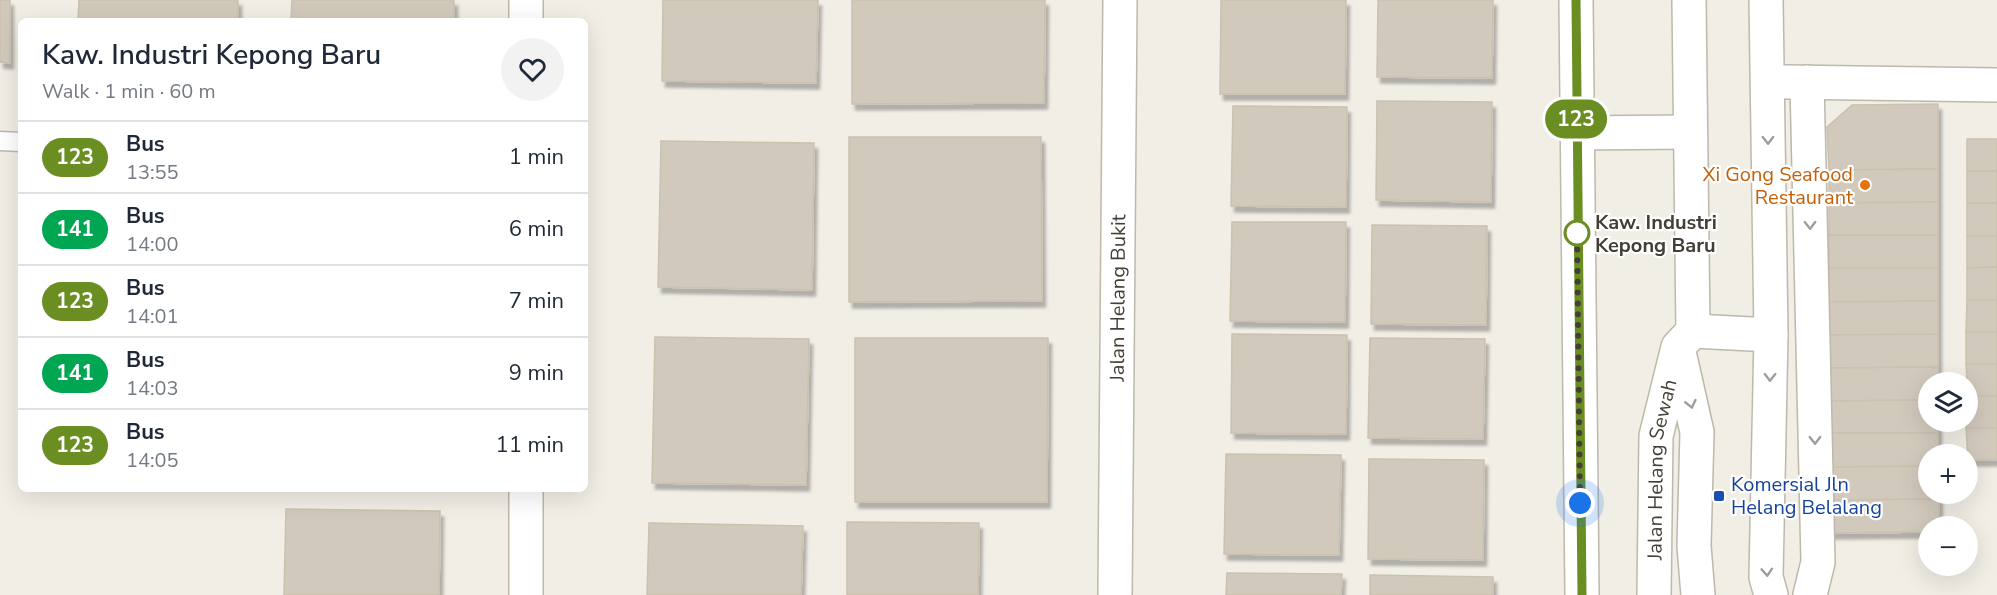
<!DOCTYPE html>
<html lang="en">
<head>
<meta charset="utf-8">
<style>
  :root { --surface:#fff; --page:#f2f2f3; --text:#1f2937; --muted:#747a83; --line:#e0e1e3 }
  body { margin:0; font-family:"Nunito Sans",sans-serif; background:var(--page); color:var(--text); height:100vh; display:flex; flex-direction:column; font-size:22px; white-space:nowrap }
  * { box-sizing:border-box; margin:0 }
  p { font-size:20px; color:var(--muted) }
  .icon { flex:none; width:33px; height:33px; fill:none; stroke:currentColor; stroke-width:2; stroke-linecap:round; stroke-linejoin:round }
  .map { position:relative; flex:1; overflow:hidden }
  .panel { position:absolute; left:18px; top:18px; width:570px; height:474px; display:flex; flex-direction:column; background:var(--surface); border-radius:9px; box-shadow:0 6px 24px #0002 }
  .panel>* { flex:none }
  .badge { padding:0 12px; border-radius:20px; font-size:21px; line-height:39px }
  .fabs { position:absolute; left:1918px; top:372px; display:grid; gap:12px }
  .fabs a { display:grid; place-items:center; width:60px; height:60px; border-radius:50%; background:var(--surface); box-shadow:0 6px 24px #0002; font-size:30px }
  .you { position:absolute; width:30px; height:30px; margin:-15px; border:4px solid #fff; border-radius:50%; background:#1a73e8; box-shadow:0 0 0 9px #1a73e833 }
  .map>.badge { position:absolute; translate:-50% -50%; box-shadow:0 0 0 3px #fff }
  .round { display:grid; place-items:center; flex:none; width:63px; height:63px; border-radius:32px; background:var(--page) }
  .overview { display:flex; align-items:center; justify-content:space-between; height:102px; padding:0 24px }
  h1 { font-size:28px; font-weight:600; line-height:45px }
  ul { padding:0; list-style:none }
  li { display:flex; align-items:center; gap:18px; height:72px; padding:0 24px; border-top:2px solid var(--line) }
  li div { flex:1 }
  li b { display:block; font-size:22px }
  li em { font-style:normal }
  li .badge { min-width:66px; font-weight:700; text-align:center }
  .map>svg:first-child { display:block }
</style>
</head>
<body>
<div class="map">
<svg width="1997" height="595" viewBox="0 0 1997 595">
  <defs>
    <filter id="shadow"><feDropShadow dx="3.5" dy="6" stdDeviation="1.5" flood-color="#0004"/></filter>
  </defs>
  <rect width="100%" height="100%" fill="#f1eee6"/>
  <g fill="#d1c9bc" stroke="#cbc1b0" stroke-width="1.5" filter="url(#shadow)">
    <path d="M0,0H10V63L0,62Z"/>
    <path d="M79,0H238V21H78Z"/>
    <path d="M292,0H454V21H291Z"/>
    <path d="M663,0H818L816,83L662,81Z"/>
    <path d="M852,0H1045L1044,103L852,104Z"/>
    <path d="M1221,0H1346L1345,94H1220Z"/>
    <path d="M1378,0H1493L1492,78L1377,77Z"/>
    <path d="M1377,101L1492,102L1491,202L1376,200Z"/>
    <path d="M1938,104V169L1829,170L1827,127L1852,105Z"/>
    <path d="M1233,106L1347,107L1346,207L1231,206Z"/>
    <path d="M849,137H1041L1042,301L849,302Z"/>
    <rect x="1967" y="139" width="30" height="32"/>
    <path d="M661,141L814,143L812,290L658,287Z"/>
    <path d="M1938,169V202L1829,203V170Z"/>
    <rect x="1967" y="171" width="30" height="32"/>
    <path d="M1938,202V235H1829V203Z"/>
    <rect x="1967" y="203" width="30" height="33"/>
    <path d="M1232,222H1346L1345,322L1230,321Z"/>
    <path d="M1372,225L1487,226L1486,325L1371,324Z"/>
    <rect x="1829" y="235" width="109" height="33"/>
    <path d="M1967,236H1997V267L1967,268Z"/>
    <path d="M1997,267V300H1967V268Z"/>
    <path d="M1829,268H1938V301L1829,302Z"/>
    <path d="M1967,300H1997V332H1966Z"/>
    <path d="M1938,301V334L1829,335V302Z"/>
    <rect x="1966" y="332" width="31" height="32"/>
    <path d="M1232,334L1347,335L1346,434L1231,433Z"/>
    <path d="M1938,334V367L1829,368V335Z"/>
    <path d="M655,337L809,339L806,485L652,483Z"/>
    <path d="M855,338H1048L1047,502H855Z"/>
    <path d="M1370,338L1485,339L1483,439L1368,438Z"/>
    <path d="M1966,364H1997V396H1968Z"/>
    <path d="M1938,367V382H1929V400L1829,401V368Z"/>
    <path d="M1968,396H1997V428H1966Z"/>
    <path d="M1929,400V422H1938V433H1829V401Z"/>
    <path d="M1966,428H1997V460H1968Z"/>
    <path d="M1829,433H1938V454H1929V466L1829,467Z"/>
    <path d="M1226,454L1341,455L1339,555L1224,554Z"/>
    <path d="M1369,459L1484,460L1483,560L1368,559Z"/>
    <path d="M1929,466V494H1939V499L1830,500L1829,467Z"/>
    <path d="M1939,499V526H1929V532L1829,533L1830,500Z"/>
    <path d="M286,509L440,511L439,595H284Z"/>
    <path d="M847,522L979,523L978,595H847Z"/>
    <path d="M649,523L803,526L801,595H647Z"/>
    <path d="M1227,573L1342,574L1341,595H1226Z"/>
    <path d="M1370,575L1493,577V595H1370Z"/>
  </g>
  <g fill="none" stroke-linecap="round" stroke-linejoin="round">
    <defs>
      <path id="service" d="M0,141L21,142"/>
      <g id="minor">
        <path d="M526,0V21"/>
        <path d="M1576,0L1582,595"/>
        <path d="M1766,0L1771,335L1766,577L1771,595"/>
        <path d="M1786,82L1997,85"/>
        <path d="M1807,82L1818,562L1810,595"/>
        <path d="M1576,133L1690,132"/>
        <path d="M1693,331L1771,335"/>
        <path d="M526,595V489"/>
        <path id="s1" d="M1115,595L1120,0"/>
      </g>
      <g id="tertiary">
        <path d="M1679,352L1697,432L1694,546L1698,595"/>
        <path id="s2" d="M1654,595L1656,436L1678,347L1693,331L1689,0"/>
      </g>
    </defs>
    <use href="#service" stroke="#beb8ac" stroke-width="21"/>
    <use href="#minor" stroke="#beb8ac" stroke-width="36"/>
    <use href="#tertiary" stroke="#beb8ac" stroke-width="36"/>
    <use href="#service" stroke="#fff" stroke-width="18"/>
    <use href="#minor" stroke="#fff" stroke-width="33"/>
    <use href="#tertiary" stroke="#fff" stroke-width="33"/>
  </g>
  <defs><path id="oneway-chevron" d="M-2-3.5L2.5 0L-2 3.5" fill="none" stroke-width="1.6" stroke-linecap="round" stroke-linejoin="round" transform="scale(1.5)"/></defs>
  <g stroke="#a19e9a">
    <use href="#oneway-chevron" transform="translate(1768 140) rotate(89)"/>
    <use href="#oneway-chevron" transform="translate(1810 225) rotate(89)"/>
    <use href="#oneway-chevron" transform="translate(1770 377) rotate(91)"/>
    <use href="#oneway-chevron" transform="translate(1691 404) rotate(77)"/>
    <use href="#oneway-chevron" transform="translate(1815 440) rotate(89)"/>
    <use href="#oneway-chevron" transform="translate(1767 572) rotate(86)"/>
  </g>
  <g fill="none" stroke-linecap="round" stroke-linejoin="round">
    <defs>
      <path id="line" d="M1576,0L1582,595"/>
    </defs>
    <use href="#line" stroke="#fff" stroke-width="14"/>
    <use href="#line" stroke="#6b8e23" stroke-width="9"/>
    <path stroke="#433e36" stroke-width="6" stroke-dasharray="0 10.8" d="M1577,233V225L1580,503"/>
  </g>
  <circle fill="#e8710a" stroke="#fff" stroke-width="2" cx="1865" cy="185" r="6"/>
  <circle fill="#fff" stroke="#6b8e23" stroke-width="3" cx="1577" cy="233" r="12"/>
  <rect fill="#1a4fb4" stroke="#fff" stroke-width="2" x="1713" y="490" width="12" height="12" rx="3"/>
  <g text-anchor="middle" stroke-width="4.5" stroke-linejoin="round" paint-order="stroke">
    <g font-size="20" fill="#c56008" stroke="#fff" text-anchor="end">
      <text x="1853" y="181">Xi Gong Seafood<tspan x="1853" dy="23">Restaurant</tspan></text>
    </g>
    <g font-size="20" font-weight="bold" fill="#433e36" stroke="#fff" text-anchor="start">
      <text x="1595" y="229">Kaw. Industri<tspan x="1595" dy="23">Kepong Baru</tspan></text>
    </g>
    <g font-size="20" fill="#433e36" stroke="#fff">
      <text dy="7" stroke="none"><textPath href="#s1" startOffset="297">Jalan Helang Bukit</textPath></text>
      <text dy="7" stroke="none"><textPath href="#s2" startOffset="126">Jalan Helang Sewah</textPath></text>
    </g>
    <g font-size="20" fill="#164399" stroke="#fff" text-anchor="start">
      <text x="1731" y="491">Komersial Jln<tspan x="1731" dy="23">Helang Belalang</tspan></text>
    </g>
  </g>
</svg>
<div class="fabs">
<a><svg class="icon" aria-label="layers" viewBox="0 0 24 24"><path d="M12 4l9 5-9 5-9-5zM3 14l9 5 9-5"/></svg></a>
<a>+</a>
<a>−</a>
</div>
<div class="you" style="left:1580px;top:503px"></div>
<b class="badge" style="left:1576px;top:119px;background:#6b8e23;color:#fff">123</b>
<section class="panel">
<div class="overview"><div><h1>Kaw. Industri Kepong Baru</h1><p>Walk · 1 min · 60 m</p></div><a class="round"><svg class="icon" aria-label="heart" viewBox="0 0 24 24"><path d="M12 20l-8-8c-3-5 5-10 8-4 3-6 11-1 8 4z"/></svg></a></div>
<ul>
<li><span class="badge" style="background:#6b8e23;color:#fff">123</span><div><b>Bus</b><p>13:55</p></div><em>1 min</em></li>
<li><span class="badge" style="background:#00a651;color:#fff">141</span><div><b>Bus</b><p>14:00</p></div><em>6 min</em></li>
<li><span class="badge" style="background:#6b8e23;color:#fff">123</span><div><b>Bus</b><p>14:01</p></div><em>7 min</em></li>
<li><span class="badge" style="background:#00a651;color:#fff">141</span><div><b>Bus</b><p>14:03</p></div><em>9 min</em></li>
<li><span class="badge" style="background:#6b8e23;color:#fff">123</span><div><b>Bus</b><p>14:05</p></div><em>11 min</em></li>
</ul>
</section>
</div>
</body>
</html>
